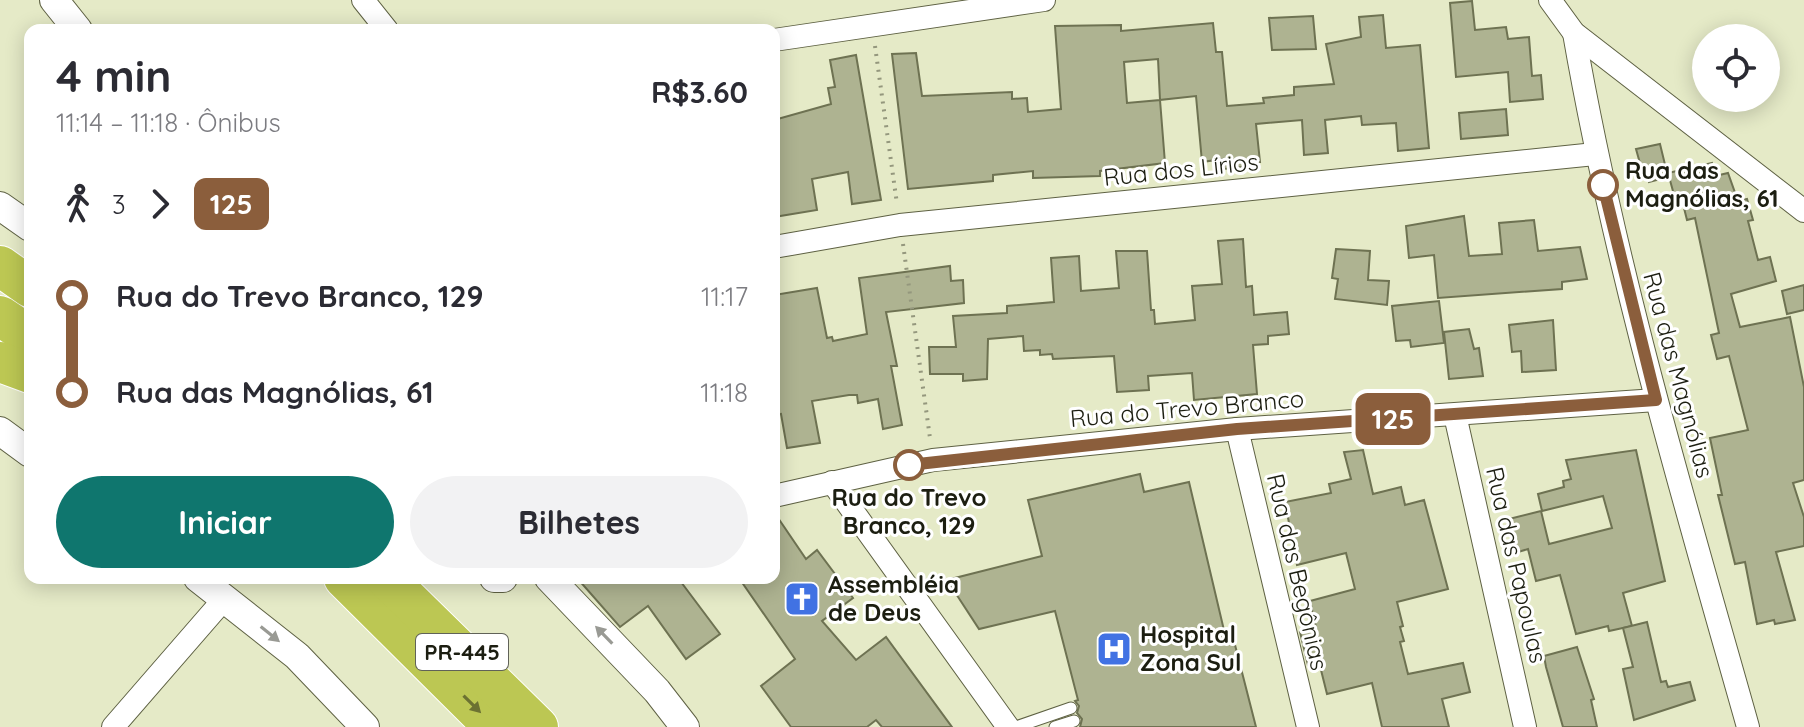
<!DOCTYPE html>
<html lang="pt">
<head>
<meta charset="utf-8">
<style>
  :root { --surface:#fff; --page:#f2f2f3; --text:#2b2b33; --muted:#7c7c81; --accent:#0f766e }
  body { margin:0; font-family:Quicksand,sans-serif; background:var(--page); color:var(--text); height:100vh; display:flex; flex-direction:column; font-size:30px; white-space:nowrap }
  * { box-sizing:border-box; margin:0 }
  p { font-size:26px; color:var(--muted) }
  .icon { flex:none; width:44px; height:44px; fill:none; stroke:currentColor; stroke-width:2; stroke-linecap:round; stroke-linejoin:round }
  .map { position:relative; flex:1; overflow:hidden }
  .details { position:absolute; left:24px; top:24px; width:756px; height:560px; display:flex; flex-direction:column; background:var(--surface); border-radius:16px; box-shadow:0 4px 20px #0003 }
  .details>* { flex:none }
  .badge { padding:0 16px; border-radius:12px; font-size:28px; line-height:52px }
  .buttons { position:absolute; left:1692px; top:24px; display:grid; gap:16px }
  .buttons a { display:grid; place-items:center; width:88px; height:88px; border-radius:50%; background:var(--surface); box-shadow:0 4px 20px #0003; font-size:40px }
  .map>.badge { position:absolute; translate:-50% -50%; box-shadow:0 0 0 4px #fff }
  .legs { display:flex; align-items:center; gap:12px; height:88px; padding:0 32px; font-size:26px }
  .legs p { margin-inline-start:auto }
  .head { display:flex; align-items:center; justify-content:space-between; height:136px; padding:0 32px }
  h1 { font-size:44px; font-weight:700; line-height:60px }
  .action { display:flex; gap:16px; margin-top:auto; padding:16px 32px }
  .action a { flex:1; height:92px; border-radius:48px; background:var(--accent); color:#fff; font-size:32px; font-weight:700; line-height:92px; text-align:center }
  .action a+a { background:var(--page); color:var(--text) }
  ul { padding:0 32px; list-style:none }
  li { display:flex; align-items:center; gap:28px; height:96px; font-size:30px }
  li i { display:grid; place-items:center; width:12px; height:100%; margin:0 10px; background:currentColor }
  li i::after { content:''; width:20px; height:20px; margin:-10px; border:6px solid; border-radius:50%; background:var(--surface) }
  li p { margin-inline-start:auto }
  li:first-child i { background:linear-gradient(#0000 50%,currentColor 0) }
  li:last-child i { background:linear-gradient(currentColor 50%,#0000 0) }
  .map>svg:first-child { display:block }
</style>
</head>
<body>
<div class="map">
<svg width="1804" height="727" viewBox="0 0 1804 727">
  <rect width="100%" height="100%" fill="#e5eac7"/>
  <g fill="#aeb391" stroke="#6e7252" stroke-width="2" fill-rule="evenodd">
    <path d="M1472,1L1475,30L1506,27L1508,39L1529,37L1532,76L1541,75L1543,99L1510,102L1508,72L1456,77L1450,3Z"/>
    <path d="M1383,15L1386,48L1420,45L1429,148L1398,151L1396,123L1362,125L1361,116L1325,120L1328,153L1304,155L1302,120L1256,124L1260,162H1250L1251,166L1224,169L1223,159L1202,162L1196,96L1160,100L1165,163L1100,171V176L1033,178V171L993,175V181L908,189L892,54L916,53L922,96L1012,92V99L1027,98L1028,112L1061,109L1055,26L1121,25V31L1213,23L1216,52H1222L1227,106L1264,103L1263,98L1294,95V87L1334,84L1326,44L1361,37L1359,17ZM1158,59L1160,100L1127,103L1124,62Z"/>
    <path d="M1313,16L1316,49L1272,50L1269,18Z"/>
    <path d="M856,55L881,200L852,204L848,172L812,179L817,210L774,217V120L831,104L828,88L835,87L830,60Z"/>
    <path d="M1506,109L1508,135L1461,139L1459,113Z"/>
    <path d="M1660,144L1668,177L1649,182L1647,173L1643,174L1636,149Z"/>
    <path d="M1712,163L1715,176L1728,173L1738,201L1747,199L1753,220L1748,221L1758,260L1770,257L1776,281L1731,294L1740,327L1790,317L1804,387V480L1793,483L1804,517V546L1776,552L1795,620L1775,624L1774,620L1757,624L1745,562L1735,564L1718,495H1722L1710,438L1748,430L1729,356L1717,359L1711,335L1719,333L1695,218L1687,220L1682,200L1676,202L1668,173Z"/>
    <path d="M1464,216L1469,256L1502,254L1499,223L1534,220L1538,251L1580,247L1587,279L1562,282V289L1438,298L1434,255L1409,258L1406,226Z"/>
    <path d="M1243,239L1246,287L1252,286L1254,315L1287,312L1289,334L1268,336V344L1253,345L1257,394L1194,400L1192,373L1148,376L1149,390L1117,392L1114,356L1053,359L1052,354L1040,355V350L1024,351L1023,336L988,339L987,379L963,381V374H930L929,347H956L953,316L1007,313V306L1054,302L1051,258L1079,256L1081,291L1119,288L1116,251H1147L1151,310H1154L1155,324L1195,320L1192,286L1222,284L1218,241Z"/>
    <path d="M1336,249L1370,251L1368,280L1389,281L1387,305L1335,299L1338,279L1332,278Z"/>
    <path d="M950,266L951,281L963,280L964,303L886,312L897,366H891L902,425L883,429L878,399L858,403L857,395H849L812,401L820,443L787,448L781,414L774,415V295L817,288L827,338L832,337L833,341L867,334L859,278Z"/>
    <path d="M1804,285V310L1787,314L1782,291Z"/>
    <path d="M1439,301L1444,343L1411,347L1410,340L1396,341L1392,306Z"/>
    <path d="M1553,320L1556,370L1522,372L1521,351L1512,352L1509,325Z"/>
    <path d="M1469,329L1474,349L1479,348L1483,376L1449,379L1444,332Z"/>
    <path d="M1363,450L1373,494L1401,487L1405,505L1424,500L1448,589L1397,602L1403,626L1400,627L1404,641L1400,642L1408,674L1463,663L1470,692L1442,699L1449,727H1382L1372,683L1327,694L1319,662L1308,665L1300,632L1316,627L1310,601L1355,589L1346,553L1297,565L1285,502L1331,493L1329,484L1351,479L1344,452Z"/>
    <path d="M1636,450L1665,581L1623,593L1632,626L1609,631L1608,626L1576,634L1560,575L1536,581L1528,549L1518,552L1509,519L1541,511L1549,544L1612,528L1603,496L1542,511L1538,494L1564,487L1563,481L1571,479L1566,460Z"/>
    <path d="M1140,474L1144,492L1189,482L1227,643L1234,641L1256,727H1080L1082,719L1077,713L1079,706L1075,701L1078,700L1055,611L979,629L947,580L1042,556L1028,500Z"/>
    <path d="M774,512L806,559L817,550L853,598L822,621L856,660L886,637L952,727H882L876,720L867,727H791L761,686L795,659L739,578H774Z"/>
    <path d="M577,578H678L720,634L686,659L648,606L620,627Z"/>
    <path d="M1647,622L1661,682L1666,681L1668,687L1690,682L1695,700L1634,720L1623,669L1633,667L1623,628Z"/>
    <path d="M1577,647L1594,699L1591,700L1597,727H1563L1546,667L1544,656Z"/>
  </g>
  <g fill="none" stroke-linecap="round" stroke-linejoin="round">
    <defs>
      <g id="service">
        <path d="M1016,727L1071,708"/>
        <path d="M1055,727L1074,721"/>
      </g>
      <g id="minor">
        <path d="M363,0L387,30"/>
        <path d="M1550,0L1574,33L1804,211"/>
        <path d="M1574,33C1615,269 1683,497 1748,727"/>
        <path d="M774,40L1044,0"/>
        <path d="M774,247L900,225L1595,154"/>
        <path d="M1455,415L1525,727"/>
        <path d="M1237,429L1308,727"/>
        <path d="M832,482L1008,727"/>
        <path d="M774,496L933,460L1237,429L1656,400"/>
        <path d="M113,727L225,598"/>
      </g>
      <g id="tertiary">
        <path d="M54,0L78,30"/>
        <path d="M0,206L30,227"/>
        <path d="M0,431L30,453"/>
        <path d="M198,578L297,656L365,727"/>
        <path d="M494,578H503"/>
        <path d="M549,578L657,691L685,727"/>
      </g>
      <g id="motorway">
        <path d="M0,266L30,287"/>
        <path d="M0,316L30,336"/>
        <path d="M0,362L30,373"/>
        <path d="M344,578L494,727"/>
        <path d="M386,578L538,727"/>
      </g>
    </defs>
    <use href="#service" stroke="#5e6143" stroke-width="13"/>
    <use href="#minor" stroke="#5e6143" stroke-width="24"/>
    <use href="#tertiary" stroke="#5e6143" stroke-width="30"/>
    <use href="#motorway" stroke="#fff" stroke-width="42"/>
    <g stroke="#94977d" stroke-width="4" stroke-dasharray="2 6" stroke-linecap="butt">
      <path d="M875,46L897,204"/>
      <path d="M903,244L930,438"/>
    </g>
    <use href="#service" stroke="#fff" stroke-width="11"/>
    <use href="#minor" stroke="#fff" stroke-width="22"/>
    <use href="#tertiary" stroke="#fff" stroke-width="28"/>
    <use href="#motorway" stroke="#bcc753" stroke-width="40"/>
  </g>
  <defs><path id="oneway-solid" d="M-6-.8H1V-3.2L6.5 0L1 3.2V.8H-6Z" transform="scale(2)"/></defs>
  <g fill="#999a94">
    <use href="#oneway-solid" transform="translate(270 634) rotate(39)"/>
    <use href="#oneway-solid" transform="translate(604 635) rotate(-134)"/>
  </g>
  <use fill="#6c7232" href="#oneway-solid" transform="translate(472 704) rotate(45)"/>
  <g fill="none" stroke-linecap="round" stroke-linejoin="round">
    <defs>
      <path id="line-1" d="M909,465L1237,429L1656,400L1603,185"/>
    </defs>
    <use href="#line-1" stroke="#fff" stroke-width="18"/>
    <use href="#line-1" stroke="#8b5e3c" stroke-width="12"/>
  </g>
  <defs>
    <symbol id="church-square" viewBox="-11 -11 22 22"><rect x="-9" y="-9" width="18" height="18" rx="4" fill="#4172e3" stroke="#fff"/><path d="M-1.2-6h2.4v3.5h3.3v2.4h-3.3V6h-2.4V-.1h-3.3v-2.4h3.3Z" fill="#fff"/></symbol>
    <symbol id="hospital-square" viewBox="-11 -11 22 22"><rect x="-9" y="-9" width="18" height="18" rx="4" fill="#4172e3" stroke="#fff"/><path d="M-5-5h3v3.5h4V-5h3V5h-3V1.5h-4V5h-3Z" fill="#fff"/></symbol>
  </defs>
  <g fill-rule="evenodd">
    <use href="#church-square" x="782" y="579" width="40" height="40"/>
    <use href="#hospital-square" x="1094" y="629" width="40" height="40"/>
  </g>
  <g fill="#fff" stroke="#8b5e3c" stroke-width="4">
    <circle cx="1603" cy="185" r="14"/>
    <circle cx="909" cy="465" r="14"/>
  </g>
  <g text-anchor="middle" stroke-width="6" stroke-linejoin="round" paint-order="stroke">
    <rect fill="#fff" stroke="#606258" stroke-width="2" x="416" y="634" width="92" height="36" rx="6"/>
    <g font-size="22" font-weight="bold" fill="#1c1e11">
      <text x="462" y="660">PR-445</text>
    </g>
    <g font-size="24" fill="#1c1e11" stroke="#fff">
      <text transform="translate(1181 170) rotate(-6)" y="8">Rua dos Lírios</text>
      <text transform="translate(1678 375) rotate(75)" y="8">Rua das Magnólias</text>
      <text transform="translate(1187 409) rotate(-5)" y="8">Rua do Trevo Branco</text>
      <text transform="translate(1516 565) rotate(77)" y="8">Rua das Papoulas</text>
      <text transform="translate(1297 572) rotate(77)" y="8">Rua das Begônias</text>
    </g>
    <g font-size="24" font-weight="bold" fill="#1c1e11" stroke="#fff" text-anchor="start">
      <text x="1625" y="179">Rua das<tspan x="1625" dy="28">Magnólias, 61</tspan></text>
      <text x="909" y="506" text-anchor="middle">Rua do Trevo<tspan x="909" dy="28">Branco, 129</tspan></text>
    </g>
    <g font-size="24" font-weight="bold" fill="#1c1e11" stroke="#fff" text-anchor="start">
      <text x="828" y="593">Assembléia<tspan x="828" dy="28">de Deus</tspan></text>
      <text x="1140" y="643">Hospital<tspan x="1140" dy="28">Zona Sul</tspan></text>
    </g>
  </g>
</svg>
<div class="buttons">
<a><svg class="icon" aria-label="locate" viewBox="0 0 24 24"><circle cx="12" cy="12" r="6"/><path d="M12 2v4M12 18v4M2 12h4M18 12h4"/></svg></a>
</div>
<b class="badge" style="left:1393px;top:419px;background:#8b5e3c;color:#fff">125</b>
<section class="details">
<div class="head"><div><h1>4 min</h1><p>11:14 – 11:18 · Ônibus</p></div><b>R$3.60</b></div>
<div class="legs"><svg class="icon" aria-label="walk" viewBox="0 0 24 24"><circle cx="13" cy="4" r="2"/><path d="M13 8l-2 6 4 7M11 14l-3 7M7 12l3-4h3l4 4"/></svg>3<svg class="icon" aria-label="forward" viewBox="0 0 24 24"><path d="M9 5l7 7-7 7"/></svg><b class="badge" style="background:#8b5e3c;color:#fff">125</b></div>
<ul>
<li><i style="color:#8b5e3c"></i><b>Rua do Trevo Branco, 129</b><p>11:17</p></li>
<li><i style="color:#8b5e3c"></i><b>Rua das Magnólias, 61</b><p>11:18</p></li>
</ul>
<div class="action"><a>Iniciar</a><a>Bilhetes</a></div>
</section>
</div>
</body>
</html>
